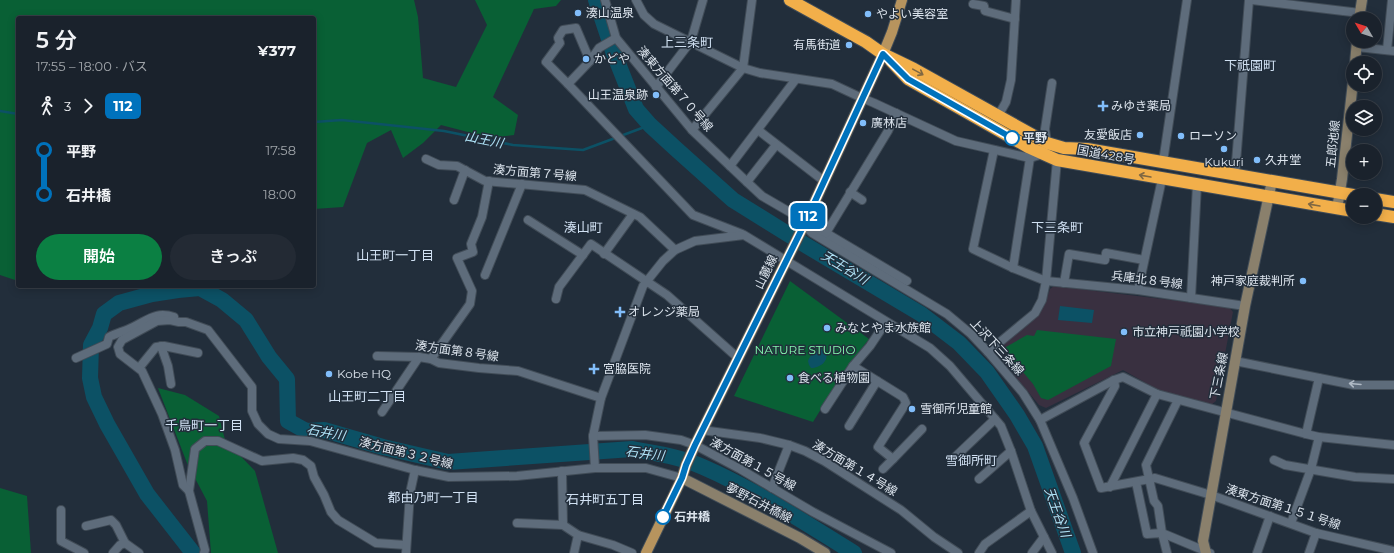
<!DOCTYPE html>
<html lang="ja">
<head>
<meta charset="utf-8">
<style>
  :root { --surface:#1a222c; --page:#232a34; --text:#f1f3f6; --muted:#9fa4a9; --line:#383f48; --accent:#0b8043 }
  body { margin:0; font-family:Montserrat,"Noto Sans JP",sans-serif; background:var(--page); color:var(--text); height:100vh; display:flex; flex-direction:column; font-size:15px; white-space:nowrap }
  * { box-sizing:border-box; margin:0 }
  p { font-size:13px; color:var(--muted) }
  .icon { flex:none; width:22px; height:22px; fill:none; stroke:currentColor; stroke-width:2; stroke-linecap:round; stroke-linejoin:round }
  .map { position:relative; flex:1; overflow:hidden }
  .details { position:absolute; left:16px; top:16px; width:300px; height:272px; display:flex; flex-direction:column; background:var(--surface); border-radius:4px; box-shadow:0 2px 10px #0003,0 0 0 1px var(--line) }
  .details>* { flex:none }
  .badge { padding:0 8px; border-radius:6px; font-size:14px; line-height:26px }
  .needle { width:26px; rotate:309deg }
  .buttons { position:absolute; left:1346px; top:12px; display:grid; gap:8px }
  .buttons a { display:grid; place-items:center; width:36px; height:36px; border-radius:50%; background:var(--surface); box-shadow:0 2px 10px #0003,0 0 0 1px var(--line); font-size:20px }
  .map>.badge { position:absolute; translate:-50% -50%; box-shadow:0 0 0 2px #fff }
  .legs { display:flex; align-items:center; gap:6px; height:44px; padding:0 20px; font-size:13px }
  .legs p { margin-inline-start:auto }
  .summary { display:flex; align-items:center; justify-content:space-between; height:68px; padding:0 20px }
  h1 { font-size:22px; font-weight:600; line-height:30px }
  .primary-button { display:flex; gap:8px; margin-top:auto; padding:8px 20px }
  .primary-button a { flex:1; height:46px; border-radius:24px; background:var(--accent); color:#fff; font-size:16px; font-weight:600; line-height:46px; text-align:center }
  .primary-button a+a { background:var(--page); color:var(--text) }
  ul { padding:0 20px; list-style:none }
  li { display:flex; align-items:center; gap:14px; height:44px; font-size:15px }
  li i { display:grid; place-items:center; width:6px; height:100%; margin:0 5px; background:currentColor }
  li i::after { content:''; width:10px; height:10px; margin:-5px; border:3px solid; border-radius:50%; background:var(--surface) }
  li p { margin-inline-start:auto }
  li:first-child i { background:linear-gradient(#0000 50%,currentColor 0) }
  li:last-child i { background:linear-gradient(currentColor 50%,#0000 0) }
  .map>svg:first-child { display:block }
</style>
</head>
<body>
<div class="map">
<svg width="1394" height="553" viewBox="0 0 1394 553">
  <rect width="100%" height="100%" fill="#222e3b"/>
  <path fill="#393040" d="M1054,286L1229,307L1233,312L1216,401L1211,405L1160,391L1123,370L1046,408L1039,405L998,355L1000,348L1038,315L1046,301L1050,289Z"/>
  <g fill="#096035">
    <path d="M0,0H414L418,17L423,78L456,87L487,25L475,0H561L556,6L534,9L493,97L518,115L514,135L491,138L441,125L423,143L403,158L391,130L367,143L343,207L314,209V18H18V281L0,275Z"/>
    <path d="M790,281L869,339L847,367L813,422L734,396Z"/>
    <path d="M1037,330L1116,339L1111,366L1048,400L1041,398L1033,384L1006,352V347L1027,335L1034,336Z"/>
    <path d="M158,388L185,395L219,416L225,440L255,471L278,553H211L207,501L187,463Z"/>
    <path d="M0,488L27,496L31,553H0Z"/>
  </g>
  <g fill="#0c5165">
    <path d="M1060,306L1094,310L1092,323L1058,320Z"/>
    <path d="M821,349L826,352C829,361 820,368 811,368L809,365L808,361C811,354 814,351 821,349Z"/>
  </g>
  <g fill="none" stroke-linecap="round" stroke-linejoin="round">
    <g stroke="#0c5165" stroke-width="2.5">
      <path d="M0,111L18,114"/>
      <path d="M314,122L342,120L444,131L513,145L583,150L650,125"/>
    </g>
    <g stroke="#0c5165" stroke-width="16">
      <path d="M596,0L613,51L636,109L650,125L675,148L733,200L807,246L921,314L959,343L987,372L1017,415L1035,446L1073,553"/>
      <path d="M193,553L147,494L107,424L94,397L90,378L91,345L100,328L104,314L119,303L152,294L178,290L200,288L222,300L246,320L269,357L287,379L288,421L306,431L324,430L383,447L448,462L632,449C656,453 681,457 703,467C756,490 805,523 854,553"/>
    </g>
    <defs>
      <g id="street">
        <path d="M605,0L616,38L692,130L747,182L762,196L793,214L812,233L947,314L971,334L988,352L1023,393L1040,420L1073,498L1093,553"/>
        <path d="M636,0L644,15L654,24L743,68L760,73L832,84L862,98L874,103L956,141L1030,158L1043,154L1047,143L1045,129L1052,83"/>
        <path d="M1252,0L1360,13"/>
        <path d="M973,4L984,6L985,11L1015,19"/>
        <path d="M616,38L599,48L590,61L568,84L693,215L742,234"/>
        <path d="M1357,47L1394,51"/>
        <path d="M1387,50L1392,0"/>
        <path d="M568,84L546,62L560,43L558,38L563,30L576,28L590,61"/>
        <path d="M656,87L691,41L703,0"/>
        <path d="M998,116L1006,102L1011,80L1016,0"/>
        <path d="M692,130L743,68L752,0"/>
        <path d="M758,130L824,181"/>
        <path d="M994,150L973,249L1013,268L1046,281L1138,290L1245,306"/>
        <path d="M426,159L439,165L457,166L485,181L585,190L640,217L675,250"/>
        <path d="M1163,162L1187,0"/>
        <path d="M730,166L796,79"/>
        <path d="M1235,175L1249,0"/>
        <path d="M747,182L776,145"/>
        <path d="M850,192L862,200"/>
        <path d="M454,200L465,170"/>
        <path d="M528,220L583,255"/>
        <path d="M805,225L814,227L826,233L907,281"/>
        <path d="M826,233L888,131L896,113"/>
        <path d="M604,254L633,214"/>
        <path d="M1013,268L1030,158"/>
        <path d="M485,275L522,184"/>
        <path d="M1064,283L1069,254L1105,260L1106,253L1144,260"/>
        <path d="M1138,290L1162,179"/>
        <path d="M1191,298L1197,185"/>
        <path d="M556,299L559,287L591,244L667,295L738,358"/>
        <path d="M161,346L168,366L171,384"/>
        <path d="M988,352L1035,313L1042,300L1046,281L1057,160"/>
        <path d="M377,356L419,357L431,359L439,363L479,368L518,371L601,398"/>
        <path d="M76,358L107,344L109,337C117,333 125,331 133,327C148,320 156,311 174,317"/>
        <path d="M431,359L470,304L472,291L457,258L473,252L471,244L482,217L489,181"/>
        <path d="M1235,361L1354,385H1394"/>
        <path d="M853,366L903,397L906,403L878,447L893,459L922,429"/>
        <path d="M139,368L156,347L164,346L198,353"/>
        <path d="M1114,380L1115,386L1084,443L1101,488L1155,478L1211,495L1316,533L1394,551"/>
        <path d="M1178,400L1146,465L1154,501L1158,506L1162,533L1210,553"/>
        <path d="M825,409L853,366L870,346L886,322"/>
        <path d="M382,412L419,357"/>
        <path d="M1040,420L1114,380L1123,377L1157,394L1306,434L1319,437L1394,445"/>
        <path d="M849,426L877,381"/>
        <path d="M702,430L760,438L789,445L805,451L824,461L901,510L934,537L958,553"/>
        <path d="M1306,434L1319,378"/>
        <path d="M593,436L645,435L681,440L695,445L740,469L813,512L891,553"/>
        <path d="M955,457L995,419"/>
        <path d="M1274,460L1285,465L1355,477L1394,479"/>
        <path d="M595,468L593,436L601,398L643,286L663,261L675,250L695,241L744,235L930,348L950,366L1001,426L1011,451L1031,511L1052,553"/>
        <path d="M883,469L893,459"/>
        <path d="M562,471L563,525"/>
        <path d="M979,479L1011,451"/>
        <path d="M1136,482L1147,534L1162,533L1167,553"/>
        <path d="M1110,487L1157,394"/>
        <path d="M772,488L789,445"/>
        <path d="M189,491L195,449L205,441H218L262,461L293,458L303,460L311,466L314,477L324,495L331,512L338,520L376,543L406,545"/>
        <path d="M61,510V541L84,553"/>
        <path d="M517,523L563,525L578,535L574,553"/>
        <path d="M1291,523L1311,469L1319,437"/>
        <path d="M86,526L111,520L116,525L125,543"/>
        <path d="M578,535L613,545L632,553"/>
        <path d="M113,553L120,545L125,543L139,553"/>
        <path d="M204,553L205,550L189,491L183,485L175,450L162,414L142,371L120,354L118,347L122,340L157,321L170,320L179,322H186L208,330L252,387V411L258,424L268,434L279,439L310,441L415,470L449,477L517,476L595,468H646L682,478"/>
        <path d="M406,553L410,493L415,470"/>
        <path d="M979,553L985,544L1031,511"/>
        <path d="M1032,553L1044,537"/>
        <path d="M1257,553L1270,516"/>
        <path d="M1309,553L1316,533"/>
      </g>
      <g id="secondary">
        <path d="M1359,19L1362,0"/>
        <path d="M1355,63L1357,41"/>
        <path d="M1337,209L1342,179L1353,82"/>
        <path d="M682,478L800,538L825,553"/>
        <path d="M1206,553L1203,541L1245,306L1272,181"/>
      </g>
      <path id="primary" d="M646,553L682,478L686,465L695,445L804,225L883,54L892,32L902,0"/>
      <g id="highway">
        <path d="M790,0L866,42L883,54L914,69L1047,143L1064,148L1087,149L1353,195"/>
        <path d="M891,61L908,79L1028,147L1057,160L1353,211"/>
        <path d="M1375,199L1394,202"/>
        <path d="M1375,214L1394,217"/>
      </g>
    </defs>
    <use href="#street" stroke="#414c57" stroke-width="10"/>
    <use href="#secondary" stroke="#414c57" stroke-width="12"/>
    <use href="#primary" stroke="#414c57" stroke-width="12"/>
    <use href="#highway" stroke="#414c57" stroke-width="14"/>
    <use href="#street" stroke="#5e6c7b" stroke-width="8"/>
    <use href="#secondary" stroke="#8a806c" stroke-width="10"/>
    <use href="#primary" stroke="#b7945e" stroke-width="10"/>
    <use href="#highway" stroke="#f2af4a" stroke-width="12"/>
  </g>
  <defs><path id="oneway-shaft" d="M-6 0H5M1.5-3L5.5 0L1.5 3" fill="none" stroke-width="1.6" stroke-linecap="round" stroke-linejoin="round"/></defs>
  <g stroke="#806842">
    <use href="#oneway-shaft" transform="translate(918 72) rotate(29)"/>
    <use href="#oneway-shaft" transform="translate(1145 176) rotate(-170)"/>
    <use href="#oneway-shaft" transform="translate(1314 205) rotate(-170)"/>
  </g>
  <use stroke="#b0bac5" href="#oneway-shaft" transform="translate(1355 384) rotate(-175)"/>
  <g fill="none" stroke-linecap="round" stroke-linejoin="round">
    <defs>
      <path id="line-1" d="M663,517L682,478L686,465L695,445L804,225L883,54L908,79L1012,138"/>
    </defs>
    <use href="#line-1" stroke="#fff" stroke-width="9"/>
    <use href="#line-1" stroke="#0072bc" stroke-width="6"/>
  </g>
  <g fill="#81bdfa" stroke="#222e3b" stroke-width="1.5">
    <circle cx="578" cy="13" r="4"/>
    <circle cx="868" cy="14" r="4"/>
    <circle cx="849" cy="45" r="4"/>
    <circle cx="586" cy="59" r="4"/>
    <circle cx="656" cy="95" r="4"/>
    <path d="M1101 100h4v4h4v4h-4v4h-4v-4h-4v-4h4z"/>
    <circle cx="863" cy="123" r="4"/>
    <circle cx="1140" cy="135" r="4"/>
    <circle cx="1181" cy="136" r="4"/>
    <circle cx="1224" cy="149" r="4"/>
    <circle cx="1257" cy="160" r="4"/>
    <circle cx="1303" cy="281" r="4"/>
    <path d="M618 306h4v4h4v4h-4v4h-4v-4h-4v-4h4z"/>
    <circle cx="827" cy="328" r="4"/>
    <circle cx="1124" cy="332" r="4"/>
    <path d="M592 363h4v4h4v4h-4v4h-4v-4h-4v-4h4z"/>
    <circle cx="329" cy="374" r="4"/>
    <circle cx="790" cy="378" r="4"/>
    <circle cx="912" cy="409" r="4"/>
  </g>
  <g fill="#fff" stroke="#0072bc" stroke-width="2">
    <circle cx="1012" cy="138" r="7"/>
    <circle cx="663" cy="517" r="7"/>
  </g>
  <g text-anchor="middle" stroke-width="3" stroke-linejoin="round" paint-order="stroke">
    <g font-size="12" fill="#dce4ed" stroke="#222e3b" text-anchor="start">
      <text x="586" y="17">湊山温泉</text>
      <text x="876" y="18">やよい美容室</text>
      <text x="841" y="49" text-anchor="end">有馬街道</text>
      <text x="594" y="63">かどや</text>
      <text x="648" y="99" text-anchor="end">山王温泉跡</text>
      <text x="1111" y="110">みゆき薬局</text>
      <text x="871" y="127">廣林店</text>
      <text x="1132" y="139" text-anchor="end">友愛飯店</text>
      <text x="1189" y="140">ローソン</text>
      <text x="1265" y="164">久井堂</text>
      <text x="1224" y="166" text-anchor="middle">Kukuri</text>
      <text x="1295" y="285" text-anchor="end">神戸家庭裁判所</text>
      <text x="628" y="316">オレンジ薬局</text>
      <text x="835" y="332">みなとやま水族館</text>
      <text x="1132" y="336">市立神戸祇園小学校</text>
      <text x="603" y="373">宮脇医院</text>
      <text x="337" y="378">Kobe HQ</text>
      <text x="798" y="382">食べる植物園</text>
      <text x="920" y="413">雪御所児童館</text>
    </g>
    <g font-size="12" fill="#dce4ed" stroke="#222e3b">
      <text transform="translate(675 89) rotate(49)" y="4">湊東方面第７０号線</text>
      <text transform="translate(1333 144) rotate(-84)" y="4">五郎池線</text>
      <text transform="translate(1106 155) rotate(10)" y="4">国道428号</text>
      <text transform="translate(535 173) rotate(5)" y="4">湊方面第７号線</text>
      <text transform="translate(766 272) rotate(-64)" y="4">山麓線</text>
      <text transform="translate(1147 280) rotate(7)" y="4">兵庫北８号線</text>
      <text transform="translate(997 347) rotate(47)" y="4">上沢下三条線</text>
      <text transform="translate(457 351) rotate(8)" y="4">湊方面第８号線</text>
      <text transform="translate(1219 376) rotate(-79)" y="4">下三条線</text>
      <text transform="translate(406 453) rotate(14)" y="4">湊方面第３２号線</text>
      <text transform="translate(753 464) rotate(29)" y="4">湊方面第１５号線</text>
      <text transform="translate(855 468) rotate(31)" y="4">湊方面第１４号線</text>
      <text transform="translate(759 503) rotate(27)" y="4">夢野石井橋線</text>
      <text transform="translate(1283 507) rotate(18)" y="4">湊東方面第１５１号線</text>
    </g>
    <g font-size="12" font-weight="bold" fill="#dce4ed" stroke="#222e3b" text-anchor="start">
      <text x="1023" y="142">平野</text>
      <text x="674" y="521">石井橋</text>
    </g>
    <g font-size="12" fill="#84f8af" stroke="#222e3b">
      <text x="805" y="354">NATURE STUDIO</text>
    </g>
    <g font-size="13" fill="#d1e1f3" stroke="#222e3b">
      <text x="687" y="47">上三条町</text>
      <text x="1250" y="70">下祇園町</text>
      <text x="583" y="232">湊山町</text>
      <text x="1057" y="232">下三条町</text>
      <text x="395" y="260">山王町一丁目</text>
      <text x="367" y="401">山王町二丁目</text>
      <text x="204" y="430">千鳥町一丁目</text>
      <text x="971" y="465">雪御所町</text>
      <text x="433" y="502">都由乃町一丁目</text>
      <text x="605" y="504">石井町五丁目</text>
    </g>
    <g font-size="13" font-style="italic" fill="#aee2f6" stroke="#222e3b">
      <text transform="translate(484 139) rotate(11)" y="5">山王川</text>
      <text transform="translate(845 267) rotate(31)" y="5">天王谷川</text>
      <text transform="translate(326 432) rotate(10)" y="5">石井川</text>
      <text transform="translate(645 453) rotate(7)" y="5">石井川</text>
      <text transform="translate(1058 512) rotate(70)" y="5">天王谷川</text>
    </g>
  </g>
</svg>
<div class="buttons">
<a><svg class="needle" viewBox="-14 -14 28 28"><path d="M0-13l5 13h-10z" fill="#e53935"/><path d="M0 13l5-13h-10z" fill="#9fa4a9"/></svg></a>
<a><svg class="icon" aria-label="locate" viewBox="0 0 24 24"><circle cx="12" cy="12" r="6"/><path d="M12 2v4M12 18v4M2 12h4M18 12h4"/></svg></a>
<a><svg class="icon" aria-label="layers" viewBox="0 0 24 24"><path d="M12 4l9 5-9 5-9-5zM3 14l9 5 9-5"/></svg></a>
<a>+</a>
<a>−</a>
</div>
<b class="badge" style="left:808px;top:216px;background:#0072bc;color:#fff">112</b>
<section class="details">
<div class="summary"><div><h1>5 分</h1><p>17:55 – 18:00 · バス</p></div><b>¥377</b></div>
<div class="legs"><svg class="icon" aria-label="walk" viewBox="0 0 24 24"><circle cx="13" cy="4" r="2"/><path d="M13 8l-2 6 4 7M11 14l-3 7M7 12l3-4h3l4 4"/></svg>3<svg class="icon" aria-label="forward" viewBox="0 0 24 24"><path d="M9 5l7 7-7 7"/></svg><b class="badge" style="background:#0072bc;color:#fff">112</b></div>
<ul>
<li><i style="color:#0072bc"></i><b>平野</b><p>17:58</p></li>
<li><i style="color:#0072bc"></i><b>石井橋</b><p>18:00</p></li>
</ul>
<div class="primary-button"><a>開始</a><a>きっぷ</a></div>
</section>
</div>
</body>
</html>
